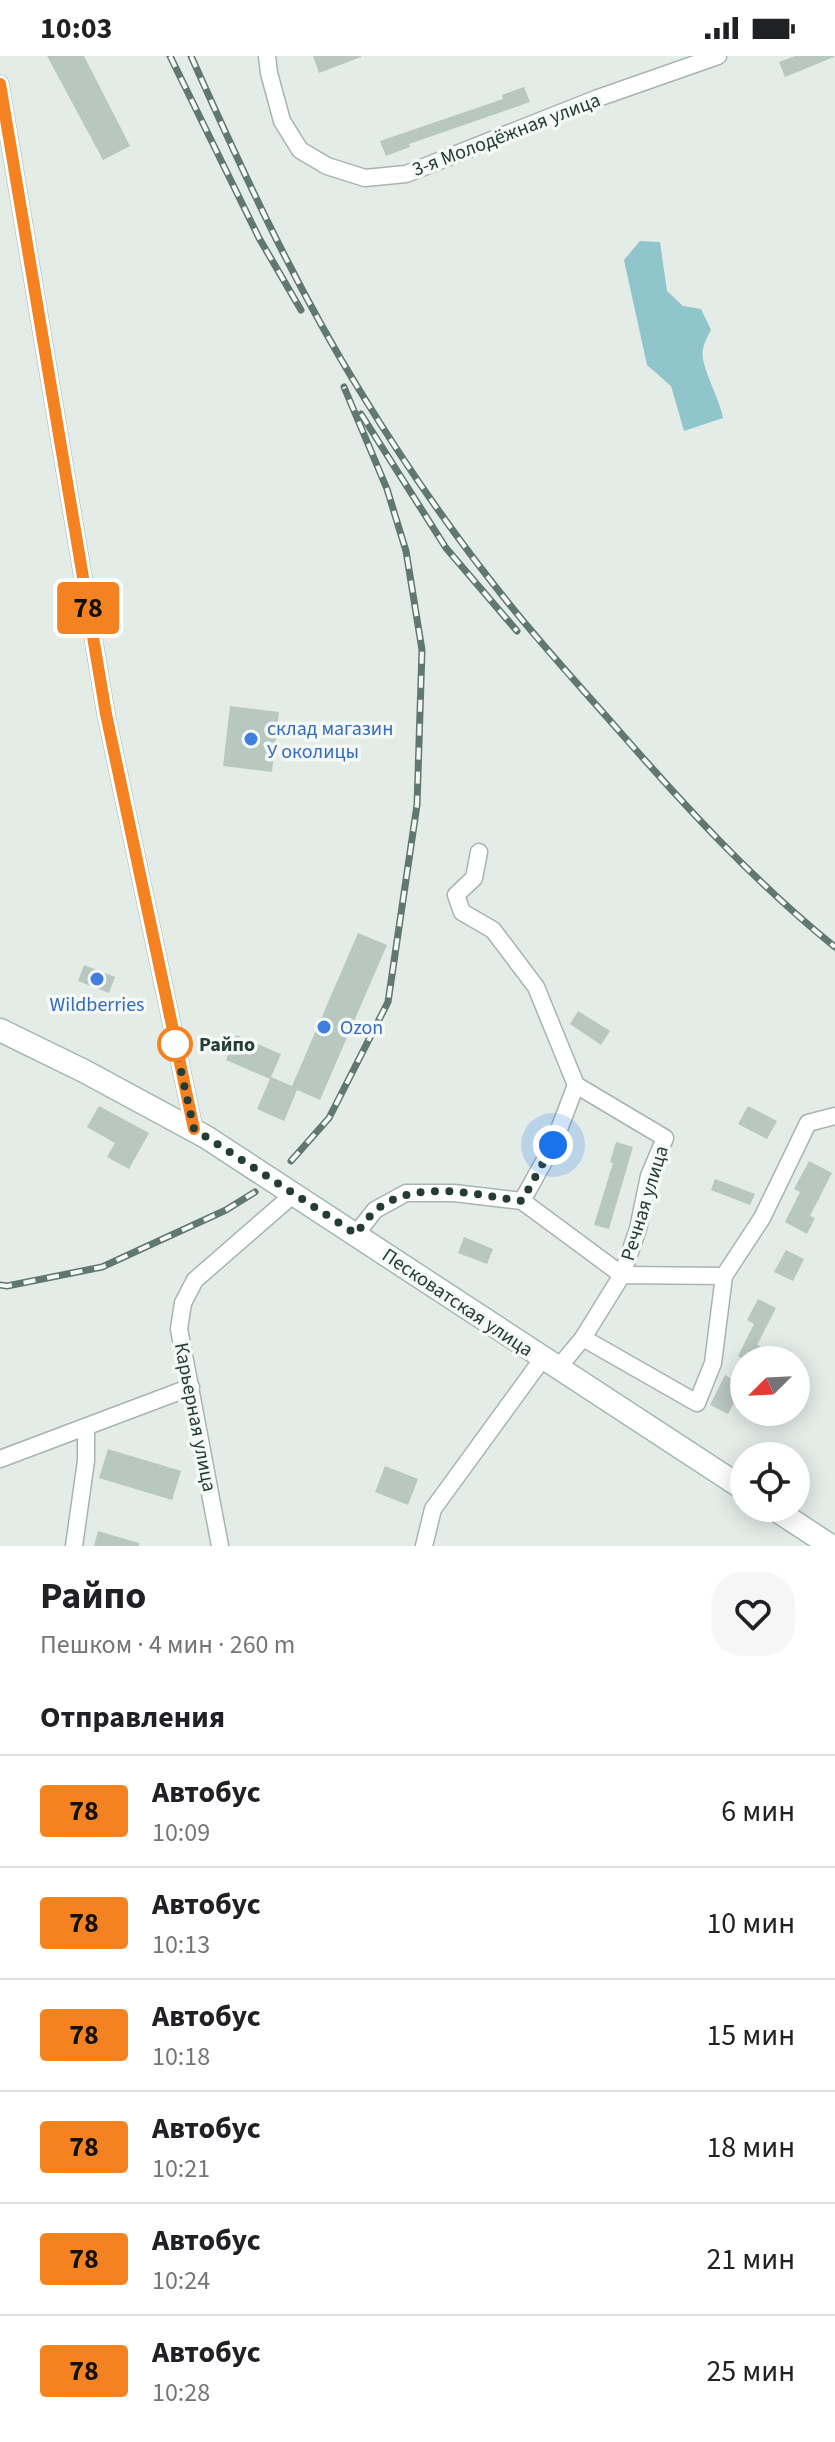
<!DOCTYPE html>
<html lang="ru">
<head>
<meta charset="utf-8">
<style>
  :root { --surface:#fff; --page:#f6f6f6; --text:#202124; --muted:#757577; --line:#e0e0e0 }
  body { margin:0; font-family:"Source Sans 3",sans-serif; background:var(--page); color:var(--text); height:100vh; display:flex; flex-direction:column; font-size:30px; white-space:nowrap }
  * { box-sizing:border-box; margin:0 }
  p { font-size:26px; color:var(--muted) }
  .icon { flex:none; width:44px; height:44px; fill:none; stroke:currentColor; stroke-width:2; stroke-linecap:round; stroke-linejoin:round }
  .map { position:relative; height:1490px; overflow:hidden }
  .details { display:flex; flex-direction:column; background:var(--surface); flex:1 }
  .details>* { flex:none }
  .badge { padding:0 16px; border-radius:6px; font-size:28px; line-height:52px }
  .needle { width:52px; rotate:246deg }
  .tools { position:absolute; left:730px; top:1290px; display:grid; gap:16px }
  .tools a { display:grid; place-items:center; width:80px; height:80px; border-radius:50%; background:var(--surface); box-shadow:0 4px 20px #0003; font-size:40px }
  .you { position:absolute; width:40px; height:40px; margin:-20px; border:6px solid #fff; border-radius:50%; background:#1a73e8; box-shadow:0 0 0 12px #1a73e833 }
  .map>.badge { position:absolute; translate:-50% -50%; box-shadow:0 0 0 4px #fff }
  h2 { padding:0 40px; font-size:30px; line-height:72px }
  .round { display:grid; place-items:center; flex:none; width:84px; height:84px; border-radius:32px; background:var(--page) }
  .overview { display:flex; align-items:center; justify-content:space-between; height:136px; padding:0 40px }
  h1 { font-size:38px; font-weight:700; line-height:60px }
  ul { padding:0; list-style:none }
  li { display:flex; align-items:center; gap:24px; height:112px; padding:0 40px; border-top:2px solid var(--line) }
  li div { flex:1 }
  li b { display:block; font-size:30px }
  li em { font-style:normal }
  li .badge { min-width:88px; font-weight:700; text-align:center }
  .status { display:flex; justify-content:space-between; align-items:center; height:56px; padding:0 40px; background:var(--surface); direction:ltr }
  .status svg { height:22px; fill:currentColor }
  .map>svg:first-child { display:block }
</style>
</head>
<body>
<div class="status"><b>10:03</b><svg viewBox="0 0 49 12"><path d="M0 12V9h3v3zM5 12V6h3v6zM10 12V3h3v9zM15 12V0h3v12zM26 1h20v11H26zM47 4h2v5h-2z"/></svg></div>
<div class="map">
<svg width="835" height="1490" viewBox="0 0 835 1490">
  <rect width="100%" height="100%" fill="#e4ece8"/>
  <path fill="#91c5cc" d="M640,185L660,186L667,235L683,250L701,253L711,274C708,280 704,287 703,293C699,308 720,343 723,362L684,375L671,330L647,309L624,204Z"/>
  <g fill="#b9c7c1">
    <path d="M47,0H84L130,90L103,104Z"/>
    <path d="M313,0H361V1L319,17Z"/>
    <path d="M795,0H834V1L785,21L779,6Z"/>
    <path d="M524,31L530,46L409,88L410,91L386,100L380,85L503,43L502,39Z"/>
    <path d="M230,650L279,656L272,716L223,710Z"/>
    <path d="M358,877L387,889L320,1044L297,1034L284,1065L257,1053L270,1023L226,1004L236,979L281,998L271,1021L292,1030Z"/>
    <path d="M84,909L115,921L109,937L78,925Z"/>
    <path d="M578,955L610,975L601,989L570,968Z"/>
    <path d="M99,1050L149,1077L129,1113L107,1101L115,1087L87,1071Z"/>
    <path d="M748,1050L777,1065L767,1083L738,1068Z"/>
    <path d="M616,1086L633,1091L609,1173L594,1169L613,1107L610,1106Z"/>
    <path d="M809,1105L832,1117L810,1160L815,1162L807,1178L785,1166L800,1136L794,1133Z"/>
    <path d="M715,1123L755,1138L750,1149L711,1134Z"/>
    <path d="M464,1181L493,1193L487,1208L458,1197Z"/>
    <path d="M786,1194L804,1203L793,1225L774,1216Z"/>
    <path d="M758,1243L776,1252L757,1289L760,1290L753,1304H745L738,1300L754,1268L747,1264Z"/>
    <path d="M725,1319L743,1329L728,1358L710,1349Z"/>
    <path d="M108,1393L181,1415L172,1444L99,1422Z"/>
    <path d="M385,1410L418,1423L408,1449L375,1436Z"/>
    <path d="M98,1475L139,1487V1490H94Z"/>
  </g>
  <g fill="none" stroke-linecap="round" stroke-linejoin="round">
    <defs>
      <g id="minor">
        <path d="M267,0L269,17L282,65L300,94L327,110L365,122L406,118L598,42L718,0"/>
        <path d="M0,28L106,658L194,1073"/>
        <path d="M479,796L474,822L456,839L462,856L493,874L536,931L576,1029L553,1089L522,1145"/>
        <path d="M356,1178L375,1154L406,1137H454L522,1145L622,1219L638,1173L649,1120L665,1082L576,1029"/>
        <path d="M583,1282L697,1347L713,1307L724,1220"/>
        <path d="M558,1312L583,1282L622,1219L724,1220L762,1162L808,1067L835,1060"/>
        <path d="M0,1403L191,1331"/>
        <path d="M74,1490L86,1405V1371"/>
        <path d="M220,1490L179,1273L183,1247L195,1224L295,1137"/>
        <path d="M424,1490L433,1453L543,1302"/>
      </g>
      <g id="secondary">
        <path d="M0,974L84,1015L206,1081L744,1433"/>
        <path d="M773,1452L831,1490"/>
      </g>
    </defs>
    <use href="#minor" stroke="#a7b4af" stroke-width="19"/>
    <use href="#secondary" stroke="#a3b7af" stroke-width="25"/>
    <use href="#minor" stroke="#fff" stroke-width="16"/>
    <use href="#secondary" stroke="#fff" stroke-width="22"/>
    <defs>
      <g id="rail">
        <path d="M170,0L259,182L301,254"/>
        <path d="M191,0C242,114 294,228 360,335C404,407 453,478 506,544C540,587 577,627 613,668C683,748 752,824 835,891"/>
        <path d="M361,358L446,492L517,575"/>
        <path d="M291,1105L329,1062L388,946L417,749L422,594L406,495L387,433L344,331"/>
        <path d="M0,1229L7,1230L102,1211L226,1154L255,1136"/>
      </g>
    </defs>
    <use href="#rail" stroke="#607870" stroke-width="7"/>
    <use href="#rail" stroke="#f4f9f6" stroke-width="4" stroke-dasharray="12" stroke-linecap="butt"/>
  </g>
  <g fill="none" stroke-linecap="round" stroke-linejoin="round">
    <defs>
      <path id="line" d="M0,28L106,658L194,1073"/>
    </defs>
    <use href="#line" stroke="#fff" stroke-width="18"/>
    <use href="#line" stroke="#f58220" stroke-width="12"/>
    <path stroke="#253c35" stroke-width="8" stroke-dasharray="0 14.4" d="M175,988L194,1073L356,1178C362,1170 369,1160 376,1154C417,1122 475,1139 522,1145L553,1089"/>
  </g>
  <g fill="#3f7fe0" stroke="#f4f9f6" stroke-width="3">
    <circle cx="251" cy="683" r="8"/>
    <circle cx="97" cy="923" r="8"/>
    <circle cx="324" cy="971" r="8"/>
  </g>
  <circle fill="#fff" stroke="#f58220" stroke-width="4" cx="175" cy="988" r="16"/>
  <g text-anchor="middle" stroke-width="7" stroke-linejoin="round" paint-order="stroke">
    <g font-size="20" fill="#253c35" stroke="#f4f9f6">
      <text transform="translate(506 78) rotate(-21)" y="7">3-я Молодёжная улица</text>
      <text transform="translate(644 1147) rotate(-73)" y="7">Речная улица</text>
      <text transform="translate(458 1246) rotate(34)" y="7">Песковатская улица</text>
      <text transform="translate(196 1361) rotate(79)" y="7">Карьерная улица</text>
    </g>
    <g font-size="20" fill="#366cbe" stroke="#f4f9f6" text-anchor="start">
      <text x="267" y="679">склад магазин<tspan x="267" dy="23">У околицы</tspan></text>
      <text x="97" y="955" text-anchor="middle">Wildberries</text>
      <text x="340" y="978">Ozon</text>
    </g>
    <g font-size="20" font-weight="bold" fill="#253c35" stroke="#f4f9f6" text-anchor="start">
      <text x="199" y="995">Райпо</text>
    </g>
  </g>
</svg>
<div class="tools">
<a><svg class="needle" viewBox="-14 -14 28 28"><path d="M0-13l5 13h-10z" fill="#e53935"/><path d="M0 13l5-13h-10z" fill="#757577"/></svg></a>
<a><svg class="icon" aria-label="locate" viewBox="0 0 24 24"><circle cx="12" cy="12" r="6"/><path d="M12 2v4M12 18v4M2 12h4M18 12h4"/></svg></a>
</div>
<div class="you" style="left:553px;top:1089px"></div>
<b class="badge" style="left:88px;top:552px;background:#f58220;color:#111">78</b>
</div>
<section class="details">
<div class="overview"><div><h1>Райпо</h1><p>Пешком · 4 мин · 260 m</p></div><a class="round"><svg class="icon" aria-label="heart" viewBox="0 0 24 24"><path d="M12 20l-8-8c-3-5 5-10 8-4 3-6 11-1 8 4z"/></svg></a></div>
<h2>Отправления</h2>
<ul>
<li><span class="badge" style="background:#f58220;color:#111">78</span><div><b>Автобус</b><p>10:09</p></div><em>6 мин</em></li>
<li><span class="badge" style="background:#f58220;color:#111">78</span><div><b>Автобус</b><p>10:13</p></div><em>10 мин</em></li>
<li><span class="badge" style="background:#f58220;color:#111">78</span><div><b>Автобус</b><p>10:18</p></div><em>15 мин</em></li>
<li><span class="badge" style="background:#f58220;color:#111">78</span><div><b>Автобус</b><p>10:21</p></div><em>18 мин</em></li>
<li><span class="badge" style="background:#f58220;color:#111">78</span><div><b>Автобус</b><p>10:24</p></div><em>21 мин</em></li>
<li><span class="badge" style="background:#f58220;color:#111">78</span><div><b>Автобус</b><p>10:28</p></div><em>25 мин</em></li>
</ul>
</section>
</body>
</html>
